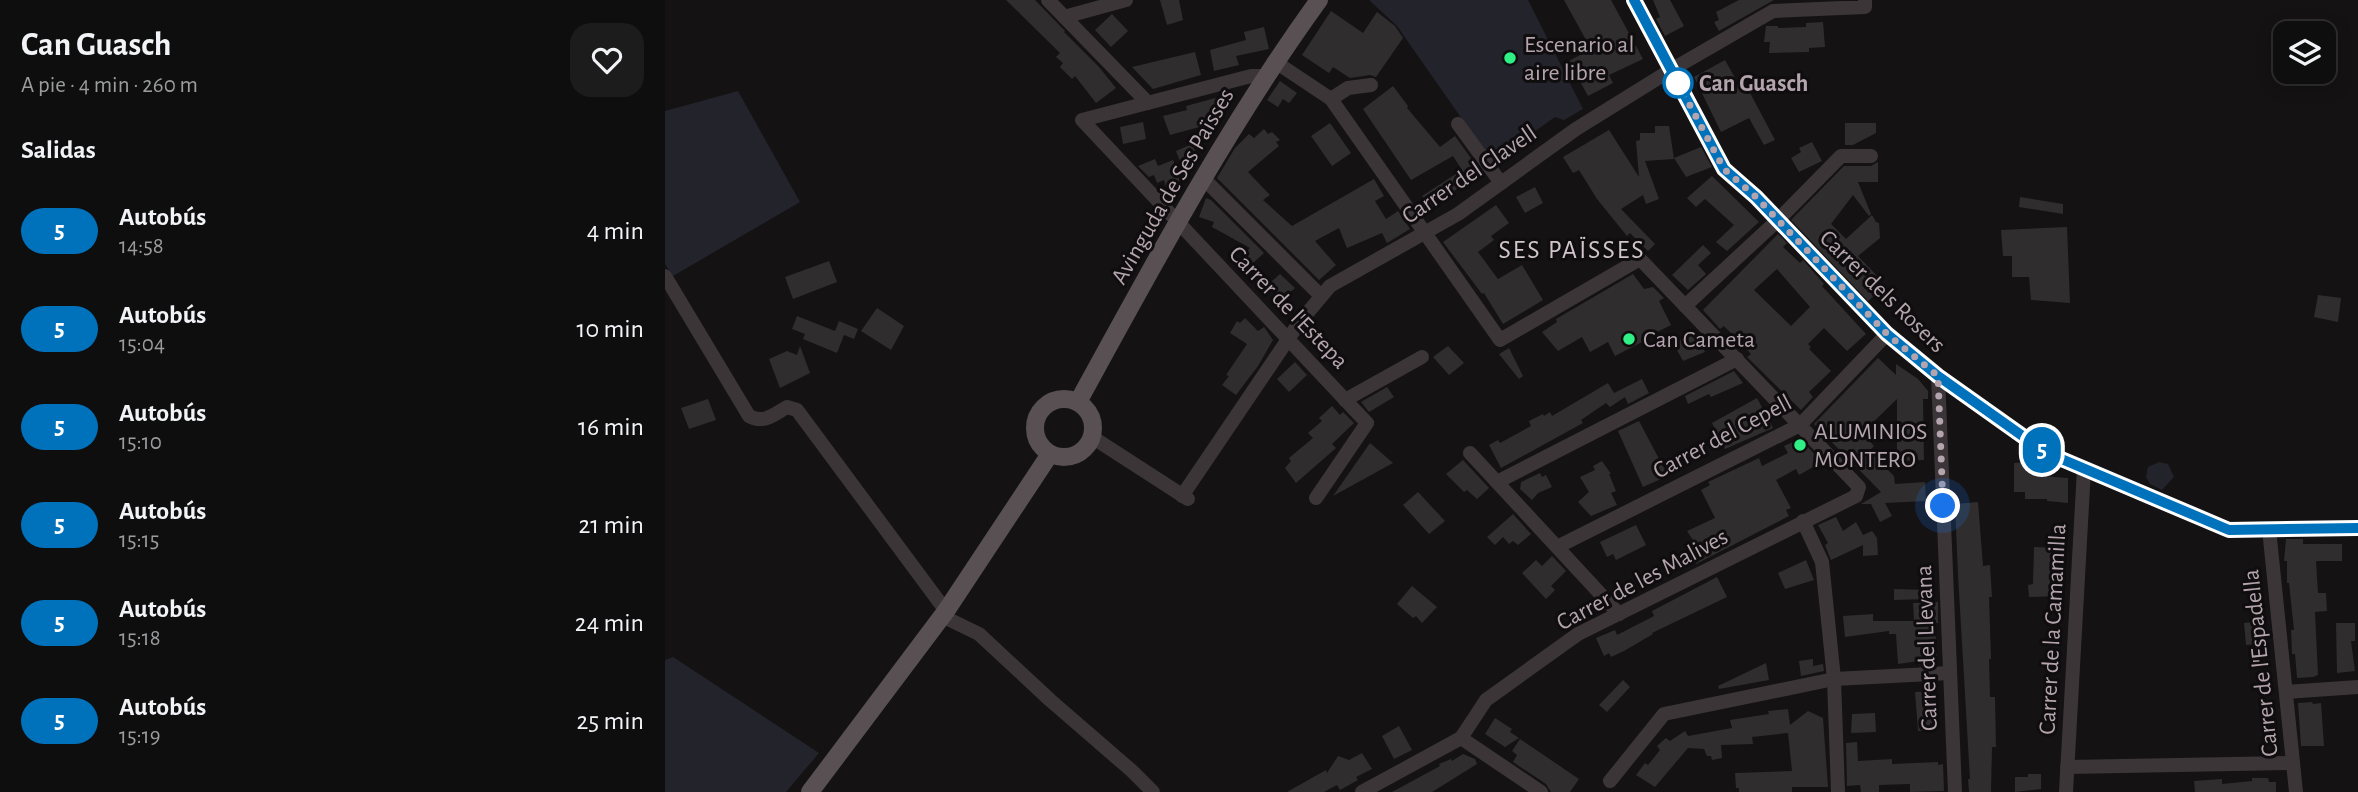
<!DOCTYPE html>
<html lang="es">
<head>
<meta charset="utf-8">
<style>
  :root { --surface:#0f0e0e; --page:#1d1c1c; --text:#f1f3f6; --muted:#9b9c9e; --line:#2f2e2e }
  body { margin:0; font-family:"Alegreya Sans",sans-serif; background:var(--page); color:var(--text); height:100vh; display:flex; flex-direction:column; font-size:26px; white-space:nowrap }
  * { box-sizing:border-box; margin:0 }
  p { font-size:23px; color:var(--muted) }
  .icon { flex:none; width:38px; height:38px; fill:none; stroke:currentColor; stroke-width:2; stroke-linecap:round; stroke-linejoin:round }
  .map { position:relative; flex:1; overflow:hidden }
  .panel { display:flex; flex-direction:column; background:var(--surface); width:665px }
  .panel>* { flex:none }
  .badge { padding:0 14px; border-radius:23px; font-size:24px; line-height:46px }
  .controls { position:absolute; left:1608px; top:21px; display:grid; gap:14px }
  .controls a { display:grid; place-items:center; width:63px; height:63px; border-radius:14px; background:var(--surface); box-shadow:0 4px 18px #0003,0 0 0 2px var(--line); font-size:35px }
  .you { position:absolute; width:35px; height:35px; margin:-18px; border:5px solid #fff; border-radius:50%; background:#1a73e8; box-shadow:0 0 0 10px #1a73e833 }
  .map>.badge { position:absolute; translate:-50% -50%; box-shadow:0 0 0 4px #fff }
  h2 { padding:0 21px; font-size:26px; line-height:63px }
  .round { display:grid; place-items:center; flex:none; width:74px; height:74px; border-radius:21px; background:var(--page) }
  .overview { display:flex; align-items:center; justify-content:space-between; height:119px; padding:0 21px }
  h1 { font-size:33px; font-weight:700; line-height:52px }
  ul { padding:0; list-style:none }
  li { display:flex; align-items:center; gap:21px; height:98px; padding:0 21px }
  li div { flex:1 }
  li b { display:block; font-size:26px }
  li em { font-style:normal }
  li .badge { min-width:77px; font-weight:700; text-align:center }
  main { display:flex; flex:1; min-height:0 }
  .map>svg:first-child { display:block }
</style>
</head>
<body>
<main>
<section class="panel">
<div class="overview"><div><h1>Can Guasch</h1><p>A pie · 4 min · 260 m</p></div><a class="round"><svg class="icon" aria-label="heart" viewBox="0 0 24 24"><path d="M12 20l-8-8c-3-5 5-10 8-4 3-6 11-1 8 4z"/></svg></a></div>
<h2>Salidas</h2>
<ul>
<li><span class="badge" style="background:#0072bc;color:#fff">5</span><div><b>Autobús</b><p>14:58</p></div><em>4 min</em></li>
<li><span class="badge" style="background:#0072bc;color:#fff">5</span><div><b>Autobús</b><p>15:04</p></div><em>10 min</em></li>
<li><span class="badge" style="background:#0072bc;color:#fff">5</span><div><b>Autobús</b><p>15:10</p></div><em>16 min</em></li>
<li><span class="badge" style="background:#0072bc;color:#fff">5</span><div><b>Autobús</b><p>15:15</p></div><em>21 min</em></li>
<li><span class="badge" style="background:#0072bc;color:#fff">5</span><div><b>Autobús</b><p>15:18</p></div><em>24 min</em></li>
<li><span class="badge" style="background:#0072bc;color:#fff">5</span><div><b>Autobús</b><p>15:19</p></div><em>25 min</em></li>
</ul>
</section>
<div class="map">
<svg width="1693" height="792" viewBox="0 0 1693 792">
  <rect width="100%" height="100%" fill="#141213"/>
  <g fill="#23232c">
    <path d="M704,0H863L918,109L899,120L890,117L827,162L732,26Z"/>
    <path d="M73,91L135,202L8,276L0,264V111Z"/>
    <path d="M1494,462L1503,464L1509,477L1497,490L1485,484L1481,477L1483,467Z"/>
    <path d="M8,657L154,753L121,792H0V660Z"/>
  </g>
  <g fill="#302d2e" fill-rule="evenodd">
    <path d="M341,0H370L400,31L399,32L434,67L451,88L431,103L410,76L407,79L395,67L398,63L391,57L395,53Z"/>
    <path d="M495,0H514L518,20L502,25Z"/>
    <path d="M899,0H946L978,59L944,75L948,83L923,96L904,61L926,49Z"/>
    <path d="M988,0H1005L1019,26L1000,36L991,19L995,17Z"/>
    <path d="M1074,0H1109L1054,31L1049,22L1054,20L1051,12Z"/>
    <path d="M666,11L698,33L712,12L730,26L738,38L711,77L705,75L685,78L668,67L664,73L637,55Z"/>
    <path d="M447,14L463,31L446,47L430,30Z"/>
    <path d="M1158,22L1160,47L1144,48V52L1104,53L1105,42H1099L1101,26H1113V28L1141,27V23Z"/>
    <path d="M599,27L604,49L571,56L574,65L549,71L545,50L581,40L579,32Z"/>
    <path d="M530,52L536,75L488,89L467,67Z"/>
    <path d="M1060,60L1078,92L1083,89L1110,140L1099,145L1084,118L1056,132L1029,77Z"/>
    <path d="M615,81L632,93L624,103L618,99L613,107L602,100Z"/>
    <path d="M728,86L743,106L742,108L775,147L790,136L815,171L767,208L757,196L797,170L788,156L746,180L698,109Z"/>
    <path d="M554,97L557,114L549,123L505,135L498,116L522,110L521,106Z"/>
    <path d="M478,122L481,139L458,144L455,127Z"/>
    <path d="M665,123L686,153L667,166L646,136Z"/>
    <path d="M1180,123H1211V133L1188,145H1180Z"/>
    <path d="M990,126H1004L1009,159L980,161L994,199L981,204L978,195L956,209L990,244L983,251L965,233L962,236L932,199L914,170L908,173L898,157L944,130L974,177L971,141L975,140V133H990Z"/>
    <path d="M599,129L603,134L607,132L615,140L611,142L614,146L583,172L605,195L598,200L627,226L709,179L719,196L710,201L721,219L733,211L745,229L722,243L717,233L682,248L674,228L650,241L671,265L654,280L552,178L570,148L584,134L589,138Z"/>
    <path d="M1147,142L1157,161L1134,172L1126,158L1136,152L1134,148Z"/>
    <path d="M527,144L533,158L516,164L511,151Z"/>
    <path d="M1036,147L1047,167L1021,177L1009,158Z"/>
    <path d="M490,159L493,166L508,160L517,180L501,187L499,180L492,183L489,175L484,177L473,166Z"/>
    <path d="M1213,162V182H1193L1206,214L1204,216L1188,195L1166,224L1181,239L1207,215L1211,222L1214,223L1215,238L1193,256L1216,280V290L1203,301L1126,220L1179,166H1206Z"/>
    <path d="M1047,176L1094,222L1062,251L1051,242L1069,225L1040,199L1031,207L1022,198Z"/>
    <path d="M870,187L878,203L860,213L851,197Z"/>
    <path d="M1355,197L1398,204V214L1354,207Z"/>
    <path d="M541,198L546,200L599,253L588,263L578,254L585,248L547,227L549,222L534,217Z"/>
    <path d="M831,205L844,223L826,236L829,240L813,252L833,279L857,265L878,300L838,324L819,293L817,294L778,242Z"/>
    <path d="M1402,227L1405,303L1366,300L1364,277H1347V256H1338L1336,230Z"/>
    <path d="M1113,234L1122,243L1118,247L1135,263L1138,260L1159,284L1157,286L1201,334L1182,351L1159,328L1143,344L1146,347L1144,349L1166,371L1144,392L1148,397L1136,410L1082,357L1086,354L1059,326L1055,329L1038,310ZM1112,269L1145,307L1126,326L1089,290Z"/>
    <path d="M1038,245L1046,253L1033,265L1041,274L1023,290L1007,275Z"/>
    <path d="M164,261L172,282L128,299L120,277Z"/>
    <path d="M615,274L630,288L616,300L605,283Z"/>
    <path d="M968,274L979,289L988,287L999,298L994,301L1006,325L980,338L981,340L950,356L943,342L925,352L917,337L893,351L877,332L892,322L891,319Z"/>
    <path d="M1653,295L1676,298L1673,322L1649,317Z"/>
    <path d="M212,308L239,326L226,350L196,331Z"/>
    <path d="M132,316L170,331L174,321L193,329L189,339L179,335L172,353L138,339L140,334L127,329Z"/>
    <path d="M580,318L593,331L599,327L608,340L593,366L571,395L557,385L564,376L561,375L582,344L565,333L572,321L575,323Z"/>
    <path d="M1030,332L1040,352L1018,361L1008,343Z"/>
    <path d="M135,346L145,373L115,388L104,359L122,351L132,355Z"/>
    <path d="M783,346L799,363L784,375L768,357Z"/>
    <path d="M844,348L858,376L854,379L834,354Z"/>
    <path d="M1213,358L1231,375V364L1253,379L1263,391V399H1258L1259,460L1232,461V399L1197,433L1209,446L1204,451L1229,476L1230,484L1260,482L1261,501L1220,503L1227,516L1215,522L1206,504H1196L1216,492L1149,424Z"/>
    <path d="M630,362L642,375L624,392L612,379Z"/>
    <path d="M1069,371L1078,383L1046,397L1044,394L1023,404L1020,396Z"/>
    <path d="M977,379L984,393L963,404L960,397L945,407L941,403L916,420L918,423L836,468L824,445L833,440L835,443L866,426L864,421L878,414L879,416L885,412L887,416L943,383L949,393Z"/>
    <path d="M722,387L729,397L704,412L696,402Z"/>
    <path d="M1092,398L1108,428L1060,449L1047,423Z"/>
    <path d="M43,399L51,420L24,429L16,408Z"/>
    <path d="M667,406L675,415L678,412L689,423L667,444L671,448L631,483L620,468L626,461L624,458L648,438L643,433L657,421L654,418Z"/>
    <path d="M974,421L1001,472L994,476L996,479L978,487L953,431Z"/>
    <path d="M1135,439L1157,462L1134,475L1131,469L1111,480L1126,508L1121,510L1124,516L1031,564L1020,544L1028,540L1022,531L1050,518L1036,490L1045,485L1043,482L1094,458L1097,466L1123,453L1119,446Z"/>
    <path d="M705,443L728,463L668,496Z"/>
    <path d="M798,460L824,488L812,499L802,490L799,492L781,474Z"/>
    <path d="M937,461L946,474H944L951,491L946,493L952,505L926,516L913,502L924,492L915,477L930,470L928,466Z"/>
    <path d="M1363,462V469H1375L1376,476L1403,478V503L1382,501V499H1360V492H1349V463Z"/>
    <path d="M875,473L877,477L881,475L887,487L873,493L867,500L855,489L856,482Z"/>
    <path d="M753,492L780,521L764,534L738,505Z"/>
    <path d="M1313,502L1318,566L1325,565L1327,597H1324L1326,659H1324L1325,697H1330L1331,747H1327L1326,792H1304L1303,779H1305L1293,575L1290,504Z"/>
    <path d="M848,514L866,534L853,545L848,541L844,544L838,537L830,545L822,537Z"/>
    <path d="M1171,517L1178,531L1191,522L1198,535L1207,531L1212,538L1213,555L1198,556V545L1166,560L1160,545L1163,543L1153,525Z"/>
    <path d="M971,525L981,545L951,560L948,554L942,557L935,542Z"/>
    <path d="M1621,539H1638V544H1677V561H1651L1653,593H1661L1662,611L1650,612L1653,675L1648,677L1632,678L1630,654H1627L1626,630H1629L1624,583H1622V561H1619Z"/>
    <path d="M1369,547L1398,548L1397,586H1393V596L1364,597L1363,585L1368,584Z"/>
    <path d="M887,556L901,571L886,586L890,590L881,599L857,573L871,560L877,566Z"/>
    <path d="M1141,560L1149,580L1120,589L1113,573Z"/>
    <path d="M1052,577L1062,597L987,633L988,634L959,651L946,657L944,653L939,656L931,638L950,630L952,635L989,616L987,611Z"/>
    <path d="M747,586L772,607L757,623L751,616L748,618L732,604Z"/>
    <path d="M1229,589L1263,590V599L1229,600Z"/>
    <path d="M1273,602V623H1270L1272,664L1254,665V661L1233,664L1231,634H1224V631L1180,637L1178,616L1208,614V621H1249L1248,603Z"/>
    <path d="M1596,621L1597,629H1600L1601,643L1581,645L1579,623Z"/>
    <path d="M1671,623H1690V641H1686L1690,671L1672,673Z"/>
    <path d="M1148,659V666L1158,664L1159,671L1136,676L1134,661Z"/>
    <path d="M1101,663L1104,680L1054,689L1053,686Z"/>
    <path d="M958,680L965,687L942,712L934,705Z"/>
    <path d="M1269,691L1271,723H1265V731H1253L1250,692Z"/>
    <path d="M1647,702L1648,704L1656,703L1659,746H1636L1633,703Z"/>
    <path d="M1123,709L1125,725L1143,711L1158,718L1163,787H1127V792H1074V788H1071L1070,773L1127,771L1123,733L1087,737L1088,744L1056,745L1057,758L1047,760L1046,756H1042L1039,749L1023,748L990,787L971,775L980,763L983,765L995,750L992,746L1001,738L1005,741L1020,731L1023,736L1067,728L1065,720L1104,714L1103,711Z"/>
    <path d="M1210,713L1211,732L1186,733L1187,714Z"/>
    <path d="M830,718L847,729L845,732L854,738L840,747L820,734Z"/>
    <path d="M734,726L747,750L729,759L717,736Z"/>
    <path d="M855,739L914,779L905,792H886L881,784L848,762L852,755L847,751Z"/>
    <path d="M1192,742L1193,761L1227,759V764L1273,762V765L1278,764L1279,791L1245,792V784L1214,785V792H1196L1195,785L1182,786L1181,743Z"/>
    <path d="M697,753L707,769L691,777L693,780L675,790L672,785L659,792H622L661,770L662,773L673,756L684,760Z"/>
    <path d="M798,754L810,759L812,764L767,792H727L775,766L774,764L786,759L787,761Z"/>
    <path d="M1363,774H1376V789L1350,792V777H1363Z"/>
    <path d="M1587,778H1603L1604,782H1611V792H1530L1529,781L1557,779V784L1587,781Z"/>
  </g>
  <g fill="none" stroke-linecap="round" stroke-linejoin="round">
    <g stroke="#3b3538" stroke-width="14">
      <path d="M383,0L483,103"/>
      <path d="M969,0L1059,169L1091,197L1222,334L1273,376L1380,452L1564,530L1693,528"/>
      <path d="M399,17L461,0"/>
      <path d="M609,61L666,99L835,340L975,259L1194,487L1191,496L913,634L821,700L796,738L697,792"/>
      <path d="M600,76H586L417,120L702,423L651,498"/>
      <path d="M666,99L683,88L706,85"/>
      <path d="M793,124L836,183"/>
      <path d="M538,178L656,296"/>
      <path d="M0,276L84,416C99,424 108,415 122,407L132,410L281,611"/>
      <path d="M1020,306L1113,220L1176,156H1206"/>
      <path d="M1273,376L1290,792"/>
      <path d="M680,400L757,357"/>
      <path d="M427,437L523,499"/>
      <path d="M805,453L954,614"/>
      <path d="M832,482L1072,359"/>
      <path d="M517,496L634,323L665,286L793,214L911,129L1006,70L1108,11L1200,7V0"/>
      <path d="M1138,521L1157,562L1169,679L1173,792"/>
      <path d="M1604,529L1631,792"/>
      <path d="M892,547L1135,425L1222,334"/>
      <path d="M277,616L314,634L385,700L467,771L488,792"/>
      <path d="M1621,692L1693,687"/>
      <path d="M796,738L876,792"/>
      <path d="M1402,767L1628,763"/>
      <path d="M945,781L999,714L1169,679L1285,673"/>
      <path d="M1401,792L1419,469"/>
    </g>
    <g stroke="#585053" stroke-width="18">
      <circle cx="399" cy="428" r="29"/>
      <path d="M413,402C488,265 562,127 654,0"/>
      <path d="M145,792L281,611L385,454"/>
    </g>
  </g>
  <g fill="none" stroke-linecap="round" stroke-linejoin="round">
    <defs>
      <path id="line" d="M969,0L1059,169L1091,197L1222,334L1273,376L1380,452L1564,530L1693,528"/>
    </defs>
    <use href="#line" stroke="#fff" stroke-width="16"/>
    <use href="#line" stroke="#0072bc" stroke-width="10"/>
    <path stroke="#b4a4ad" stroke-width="7" stroke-dasharray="0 12.6" d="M1013,83L1059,169L1091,197L1222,334L1273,376L1278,506"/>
  </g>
  <g fill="#2fef85" stroke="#0f0d0e" stroke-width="2.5">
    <circle cx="845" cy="58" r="7"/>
    <circle cx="964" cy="339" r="7"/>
    <circle cx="1135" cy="445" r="7"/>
  </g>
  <circle fill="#fff" stroke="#0072bc" stroke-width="3.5" cx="1013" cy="83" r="14"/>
  <g text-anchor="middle" stroke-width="6" stroke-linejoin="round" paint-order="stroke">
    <g font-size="24" fill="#b4a4ad" stroke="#0f0d0e" text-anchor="start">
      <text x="859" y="52">Escenario al<tspan x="859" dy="28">aire libre</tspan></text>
      <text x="978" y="347">Can Cameta</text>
      <text x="1149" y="439">ALUMINIOS<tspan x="1149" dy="28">MONTERO</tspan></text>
    </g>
    <g font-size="24" font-weight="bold" fill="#b4a4ad" stroke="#0f0d0e" text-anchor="start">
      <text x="1034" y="91">Can Guasch</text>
    </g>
    <g font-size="24" fill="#b4a4ad" stroke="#0f0d0e">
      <text transform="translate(804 174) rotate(-34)" y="8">Carrer del Clavell</text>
      <text transform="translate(507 186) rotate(-60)" y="8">Avinguda de Ses Païsses</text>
      <text transform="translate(1218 291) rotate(44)" y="8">Carrer dels Rosers</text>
      <text transform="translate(624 307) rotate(46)" y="8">Carrer de l'Estepa</text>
      <text transform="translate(1057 436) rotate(-28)" y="8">Carrer del Cepell</text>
      <text transform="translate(977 579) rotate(-28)" y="8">Carrer de les Malives</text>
      <text transform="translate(1387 629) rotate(-87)" y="8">Carrer de la Camamilla</text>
      <text transform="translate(1261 648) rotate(-92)" y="8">Carrer del Llevana</text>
      <text transform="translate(1595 663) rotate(-96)" y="8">Carrer de l'Espadella</text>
    </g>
    <g font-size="26" letter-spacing="2" fill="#d0c5cb" stroke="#0f0d0e">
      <text x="907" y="258">SES PAÏSSES</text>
    </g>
  </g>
</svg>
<div class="controls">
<a><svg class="icon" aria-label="layers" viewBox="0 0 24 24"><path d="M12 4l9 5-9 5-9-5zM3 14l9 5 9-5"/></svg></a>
</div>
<div class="you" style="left:1278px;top:506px"></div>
<b class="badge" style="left:1377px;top:450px;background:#0072bc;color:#fff">5</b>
</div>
</main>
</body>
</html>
